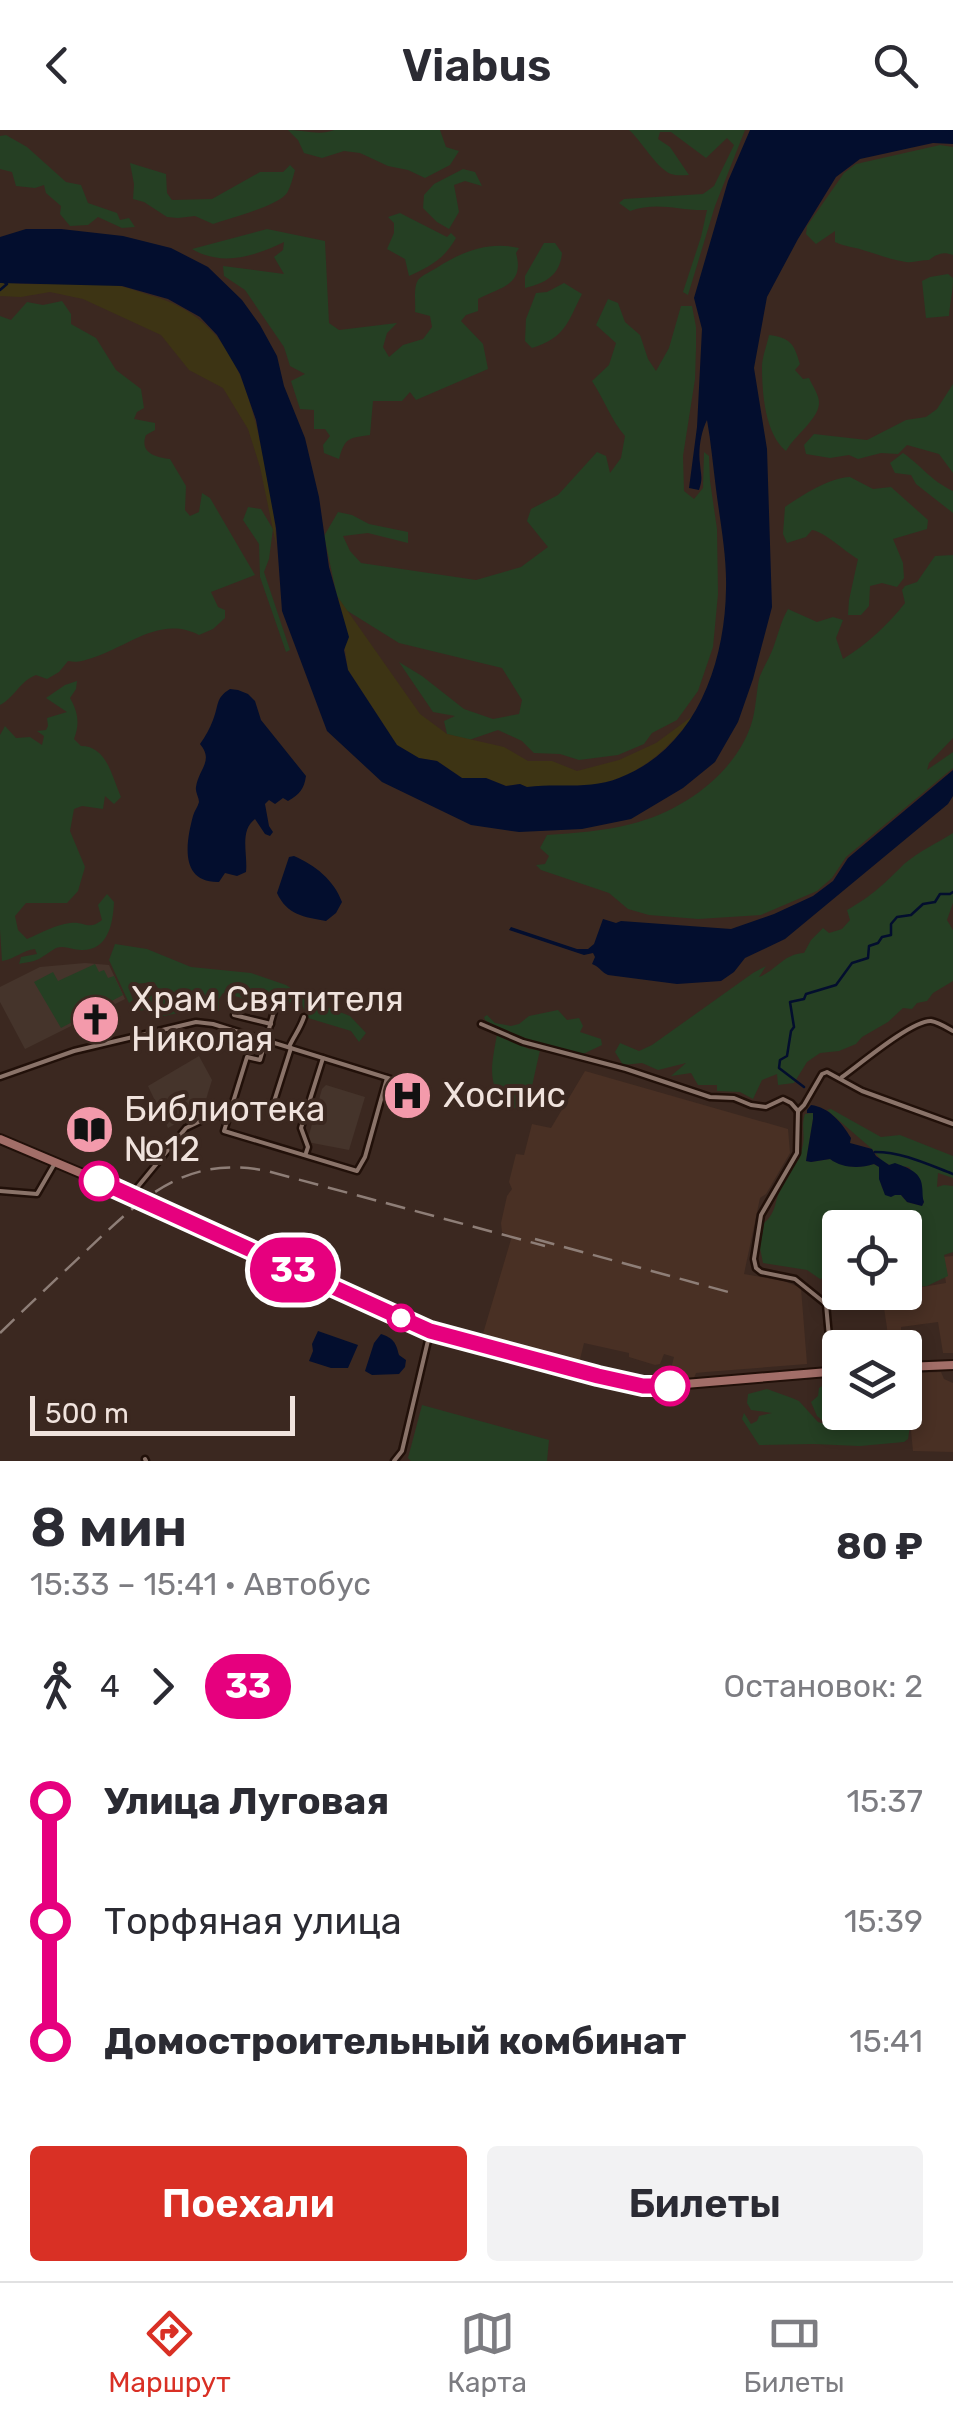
<!DOCTYPE html>
<html lang="ru">
<head>
<meta charset="utf-8">
<style>
  :root { --surface:#fff; --page:#f2f2f3; --text:#2b2b33; --muted:#7c7c81; --line:#e1e1e2; --accent:#d93025 }
  body { margin:0; font-family:Rubik,sans-serif; background:var(--page); color:var(--text); height:100vh; display:flex; flex-direction:column; font-size:38px; white-space:nowrap }
  * { box-sizing:border-box; margin:0 }
  p { font-size:32px; color:var(--muted) }
  .icon { flex:none; width:55px; height:55px; fill:none; stroke:currentColor; stroke-width:2; stroke-linecap:round; stroke-linejoin:round }
  .map { position:relative; height:1331px; overflow:hidden }
  .side { display:flex; flex-direction:column; background:var(--surface); flex:1 }
  .side>* { flex:none }
  .badge { padding:0 20px; border-radius:32px; font-size:35px; line-height:65px }
  .buttons { position:absolute; left:822px; top:1080px; display:grid; gap:20px }
  .buttons a { display:grid; place-items:center; width:100px; height:100px; border-radius:10px; background:var(--surface); box-shadow:0 5px 15px #0003; font-size:50px }
  .scale { position:absolute; left:30px; bottom:25px; width:265px; box-sizing:border-box; padding-left:10px; border:5px solid #f0e3dd; border-top:0; font-size:28px; line-height:35px; white-space:nowrap; color:#f0e3dd; -webkit-text-stroke:8px #3b2820; paint-order:stroke }
  .map>.badge { position:absolute; translate:-50% -50%; box-shadow:0 0 0 5px #fff }
  .legs { display:flex; align-items:center; gap:15px; height:110px; padding:0 30px; font-size:32px }
  .legs p { margin-inline-start:auto }
  .summary { display:flex; align-items:center; justify-content:space-between; height:170px; padding:0 30px }
  h1 { font-size:55px; font-weight:600; line-height:75px }
  .cta { display:flex; gap:20px; margin-top:auto; padding:20px 30px }
  .cta a { flex:1; height:115px; border-radius:10px; background:var(--accent); color:#fff; font-size:40px; font-weight:600; line-height:115px; text-align:center }
  .cta a+a { background:var(--page); color:var(--text) }
  ul { padding:0 30px; list-style:none }
  li { display:flex; align-items:center; gap:35px; height:120px; font-size:38px }
  li i { display:grid; place-items:center; width:15px; height:100%; margin:0 12px; background:currentColor }
  li i::after { content:''; width:25px; height:25px; margin:-12px; border:8px solid; border-radius:50%; background:var(--surface) }
  li p { margin-inline-start:auto }
  li:first-child i { background:linear-gradient(#0000 50%,currentColor 0) }
  li:last-child i { background:linear-gradient(currentColor 50%,#0000 0) }
  header { display:flex; justify-content:space-between; align-items:center; height:130px; padding:0 30px; background:var(--surface); font-size:45px; font-weight:600 }
  .tabs { display:flex; justify-content:space-around; align-items:center; height:140px; border-top:2px solid var(--line); background:var(--surface); font-size:28px; color:var(--muted) }
  .tabs a { display:grid; justify-items:center; gap:5px }
  .tabs .current { color:var(--accent) }
  .map>svg:first-child { display:block }
</style>
</head>
<body>
<header><svg class="icon" aria-label="back" viewBox="0 0 24 24"><path d="M15 5l-7 7 7 7"/></svg>Viabus<svg class="icon" aria-label="search" viewBox="0 0 24 24"><circle cx="10" cy="10" r="6"/><path d="M15 15l6 6"/></svg></header>
<div class="map">
<svg width="953" height="1331" viewBox="0 0 953 1331">
  <rect width="100%" height="100%" fill="#3b2820"/>
  <g fill="#493024">
    <path d="M585,941L788,999L790,1023L766,1064L760,1068L744,1144L784,1151L801,1158L807,1234L706,1242L696,1243L694,1248L668,1251L674,1227L664,1224L660,1234L655,1235L629,1227V1223L584,1213L579,1233L482,1207L512,1106L502,1102L501,1093L507,1066L512,1059L509,1052L516,1024L524,1025L532,994L551,998Z"/>
    <path d="M953,1126V1223H943L938,1192L901,1197V1203L888,1205L882,1164L905,1162V1160L946,1153L942,1127Z"/>
    <path d="M941,1242L944,1249L953,1253V1322L913,1321L911,1301L915,1289L916,1243Z"/>
  </g>
  <g fill="#45342b">
    <path d="M85,833L109,835L125,869L25,919L0,872V857L40,837Z"/>
    <path d="M199,926L212,950L203,979L168,998L148,956Z"/>
    <path d="M326,955L365,967L349,1020L307,1012L322,959Z"/>
  </g>
  <g fill="#253f23">
    <path d="M288,0C304,0 320,6 334,0H440L446,17L459,21L450,35L425,48L408,40L388,36L360,23L344,21L322,28L304,23L298,10Z"/>
    <path d="M629,0H745L715,76L688,165L683,162L701,107L707,80C677,81 659,71 630,81L619,73L624,69L703,64L714,56L734,15L727,8L706,28L671,2H660L658,9L670,17L689,45C683,45 677,46 671,44C656,38 641,10 629,0Z"/>
    <path d="M6,5L27,17L66,52L81,55L88,73L117,83L120,90L129,88L135,97L122,98L98,87L88,95L70,96L60,84L61,76L46,63L44,55L35,58L16,56L12,42L0,39V6Z"/>
    <path d="M940,15L953,17V125C943,121 937,124 929,130C921,130 913,133 906,132C892,130 880,125 866,121C855,117 846,117 835,112V101L816,114L806,104L807,96L844,43L856,34Z"/>
    <path d="M130,33L166,44L167,63L172,70L212,69L260,42H283L290,35L295,40C293,47 291,56 287,63C278,76 230,88 213,94L195,86L178,88L167,87L144,72L133,69L134,54Z"/>
    <path d="M463,39L475,42L482,56L465,51L454,55L459,82L449,99L437,92L423,78L424,65L434,54Z"/>
    <path d="M400,83L447,107L451,103L456,108C444,129 431,136 409,146L405,129L387,119L394,103V93L388,87Z"/>
    <path d="M267,99L325,111L329,193L339,200L397,193L387,203L383,217L389,227L403,215L423,209L432,197L430,186L415,182C416,173 413,158 418,150C422,145 432,141 438,137C463,121 490,111 519,118L516,123C525,156 500,157 478,169V181L466,185L461,191L483,214L488,239L416,270L410,262L402,271H373L370,305C349,308 345,307 339,329L324,323L323,315L330,306L325,299H314V280L300,279L291,251L305,244L290,236L284,217L245,160L224,146L223,136L284,144L274,127L283,120L284,112C255,126 223,137 192,119Z"/>
    <path d="M544,113H555L562,123C560,145 546,153 525,158V146Z"/>
    <path d="M948,144L953,148C953,162 950,172 949,186L926,188L922,151L930,147Z"/>
    <path d="M564,153L582,164C567,193 566,207 532,218L525,211L526,189L536,163L547,162Z"/>
    <path d="M608,169L618,173L625,192L640,205L648,229L656,241L669,218L681,176H692L696,197V218L695,249L683,326L684,361L694,369L703,358L704,322L709,326L710,351L717,399L718,464L713,517L698,561L677,590L652,603L644,614L618,625L579,630L560,624L534,623L522,611L498,600L469,610L447,604L444,591L455,586L433,582L399,532L422,546L464,579L493,589L519,584L522,570L502,538L399,513L346,480L337,466L324,406L338,382L352,385L369,394L408,402V413L368,403L343,406L350,421L361,433L476,450L521,437L548,417L527,391L531,379L558,365L597,322L606,326L610,343L621,328L625,306C611,290 604,269 592,251L609,235L616,213L596,195Z"/>
    <path d="M62,171L71,184V194L96,208L116,240L141,259L144,278L137,282L134,289L155,293V300L146,305C139,323 156,327 170,329L186,356L185,380L190,386L199,382L202,363L210,368L255,445L211,462L218,477L225,480V488L213,499L199,505C160,485 128,517 92,528C82,531 77,533 68,531L59,542L47,549L36,545C20,551 15,567 0,575V186L11,190L27,172L43,175Z"/>
    <path d="M769,205C791,208 794,214 800,234L795,240L803,249L809,248C812,255 819,265 819,272C820,288 794,306 786,321C765,304 762,263 762,237C762,227 767,215 769,205Z"/>
    <path d="M953,254V343L939,324L907,315L898,324L881,323L858,329L849,325L830,328L806,324L804,315L814,304L867,310L906,290L926,287L937,279Z"/>
    <path d="M903,323C923,337 930,350 953,361V383L916,354L911,345L895,343L890,333Z"/>
    <path d="M850,347L873,359L891,357L928,390L927,399L893,409L903,433L904,448L897,457L882,453L870,456L869,476L861,485H848L849,470L858,429C844,421 825,402 812,400L806,407L787,413L783,404L785,377C804,364 829,348 850,347Z"/>
    <path d="M248,377L261,379L273,399L269,429L264,442L290,520L286,522L260,447L259,414L243,390Z"/>
    <path d="M953,425V608L929,633L927,640L953,622V638L846,727L832,748L817,761L761,785L698,789L649,785L628,779L609,763L541,740L536,735L545,734L549,726L540,718L547,705C575,703 604,701 631,694C681,682 734,645 751,595C756,580 756,564 759,549C762,540 768,530 772,521C778,506 780,493 788,479L817,492L833,487L843,490L836,508L843,529C867,514 887,496 905,473L902,460L905,456L917,452L935,426Z"/>
    <path d="M77,551L76,559L70,568C78,582 80,594 74,609L81,616C107,616 112,647 121,667L114,674L105,666L103,679L82,676L74,679L70,701L85,737L78,761L67,773H26L15,786L18,800L27,809C41,803 55,795 70,793C85,791 88,801 102,790L98,775L107,764L114,772C113,794 108,821 81,820C72,820 65,815 56,818C52,820 46,825 42,827C35,832 27,832 19,834L21,827L37,824L35,819C23,820 15,829 2,831L0,799V605L5,596L16,608L30,607L42,615L44,606L37,601L46,600L48,596L47,588L67,582L46,568L65,555Z"/>
    <path d="M953,703V773L947,790L953,800V851L933,863L927,871L917,873L912,879L903,878L888,892L862,907L856,914L839,921L820,923L807,932L794,953L778,955L777,944L762,950L753,969L740,962L717,961V955H698L691,943L671,946L686,933L658,940L642,933L623,935L615,922L620,913L639,921L652,915L753,843L766,836L759,847C777,840 783,824 804,823L811,810L823,798L829,803L842,799L850,790L847,780C872,766 884,754 904,734C918,722 937,713 953,703Z"/>
    <path d="M115,814L147,819L191,837L251,843L286,855L309,870L350,886L366,903L359,912L351,901L308,888L302,875L269,868L265,874L223,863L219,869V881L206,877L159,887L156,879L135,881L132,876L160,861L154,852L135,854L129,859L133,870L129,873L109,830Z"/>
    <path d="M95,834L99,842L104,840L108,848L114,846L123,865L61,898L34,852L53,842L58,851Z"/>
    <path d="M558,880L567,890L579,888L583,896L580,902L601,909L602,915L581,925C548,915 514,909 485,890L484,887L487,885L495,893L511,896L519,894L529,886Z"/>
    <path d="M497,904L529,919L540,920L530,965L523,977L513,978C484,958 492,935 497,904Z"/>
    <path d="M831,979L881,1007L900,1005L953,1026V1048L938,1043L937,1057L944,1055L953,1056V1122L944,1125L948,1146L927,1156L905,1158V1098H840V1132L834,1129L829,1133L828,1147L820,1149L807,1140L763,1133L760,1118L764,1093C777,1082 774,1072 781,1058C788,1043 800,1032 803,1015C805,1004 801,995 805,984L813,983V989L806,1031L811,1032L830,1029C842,1037 859,1039 873,1034L880,1037L882,1058L895,1065H901L907,1072L922,1076L924,1072L921,1065L922,1057L909,1037L890,1035L882,1031L872,1019L827,980Z"/>
    <path d="M911,1245V1290L908,1309L904,1312L860,1316L813,1314L759,1315L742,1289L744,1283L751,1294L757,1291L759,1286L772,1283L751,1280L747,1273L748,1264L767,1259L792,1268L799,1271L818,1292L828,1295L817,1286L811,1272L818,1266L819,1258L827,1253L836,1255L840,1270V1282C848,1289 857,1291 870,1292L873,1297L881,1296L885,1292L898,1293L903,1290L901,1283L905,1282L907,1247Z"/>
    <path d="M422,1275L549,1310L547,1331H411L408,1328Z"/>
  </g>
  <g fill="#3d3414">
    <path d="M4,152C42,158 81,149 119,156C130,158 139,162 149,165C231,187 249,256 264,331C269,358 276,386 276,414L260,337L248,299L223,258L189,240L161,205L83,169L50,162L21,167L0,166V153Z"/>
    <path d="M337,466L420,584L447,604L504,617L528,631H552L577,641L619,630L656,613L694,585C669,619 636,650 591,655C569,657 548,654 527,658L520,654L506,656L486,648H462L437,631L418,628L397,615L348,540Z"/>
  </g>
  <g fill="#030e2e">
    <path d="M750,0H953V14L933,13L860,29L836,47L798,109L767,167L754,238L767,319L772,477L753,549L738,592L715,632L683,658L631,689L582,699L519,702L471,695L382,652L327,601L282,481L276,398L256,290L240,244L217,205L200,187L168,169L122,156L0,153V107L26,99H61L123,106L171,118L208,137L242,170L260,195L277,226L284,256L305,308L319,367L329,437L349,507L344,520L348,540L397,615L419,628L437,631L462,648H486L506,656L520,654L527,657C557,653 589,660 619,648C695,619 725,535 726,459C727,426 720,391 716,359C713,336 711,312 707,290C701,302 698,320 700,334C701,346 703,348 699,360L689,358L697,297L702,199L694,168L728,51Z"/>
    <path d="M230,559L238,560L248,564L255,571L261,590L306,646C304,659 300,664 288,671L283,668L275,674L269,670L265,674L269,696L273,702L270,706L265,704L255,689C239,701 248,724 246,742L237,746L225,743L219,752C179,753 186,712 193,686C194,681 198,677 199,672C199,667 195,662 196,657C199,638 214,631 200,614C205,607 210,598 213,590C219,576 215,568 230,559Z"/>
    <path d="M953,640V666L948,674L785,809L745,828L734,842L721,851L677,854L608,845C601,842 600,837 592,834L595,827L593,823L584,825L509,800L511,797L577,819H588L594,814L603,789L616,793L621,791L731,799L774,784L813,766L833,751L848,728Z"/>
    <path d="M294,726C315,735 334,750 342,772L336,783L326,791C304,787 287,785 277,763L289,727Z"/>
    <path d="M811,975C829,977 842,993 851,1008L850,1013L872,1019L876,1026L889,1035L895,1033C905,1037 921,1041 922,1056C923,1062 922,1067 924,1072L922,1076L907,1072L901,1065H895L891,1067L885,1065L879,1049V1037L874,1034C859,1039 842,1038 830,1029L811,1032L806,1031L813,989V983H807V980Z"/>
    <path d="M318,1201L358,1215L348,1238H331L309,1231L313,1221L312,1214Z"/>
    <path d="M381,1204C393,1208 396,1212 399,1225L406,1230L405,1237L399,1244L372,1245L365,1241L374,1213Z"/>
  </g>
  <g fill="none" stroke-linecap="round" stroke-linejoin="round">
    <g stroke="#030e2e" stroke-width="2.5">
      <path d="M0,160L7,154L4,152"/>
      <path d="M804,957L779,938L780,930L787,926L791,901L794,897L790,872L804,869L806,864L836,855L852,833L868,828L869,816L878,813L882,807L891,805V794L897,787L911,785L923,774L935,772L940,764H950L953,762"/>
      <path d="M875,1022C903,1022 927,1034 953,1044"/>
    </g>
    <defs>
      <g id="street">
        <path d="M234,885L271,894"/>
        <path d="M481,894L523,912L626,939L710,967L734,968L751,975L766,977L783,969L791,973L798,981L804,975L822,944L827,942L862,961L953,994"/>
        <path d="M289,917C294,906 300,899 304,887"/>
        <path d="M0,947L74,921L196,892L213,894L423,959"/>
        <path d="M842,947C859,935 912,890 931,891C938,892 946,897 953,901"/>
        <path d="M271,981L291,918"/>
        <path d="M798,981L797,1023L761,1085L754,1129L756,1138L761,1142L795,1149L826,1174L832,1240"/>
        <path d="M229,985L247,927L260,930L275,878"/>
        <path d="M306,1023L308,1017L301,998L323,928"/>
        <path d="M0,1061L37,1064L55,1033"/>
        <path d="M131,1065L186,998L209,987L229,985L224,1001L357,1041L365,1027L387,948"/>
        <path d="M145,1329L146,1331"/>
        <path d="M394,1331L402,1321L430,1202"/>
      </g>
      <g id="secondary">
        <path d="M0,1009L90,1047L430,1201L598,1246L643,1256L673,1255L840,1241"/>
        <path d="M905,1237L953,1235"/>
      </g>
    </defs>
    <use href="#street" stroke="#211009" stroke-width="9"/>
    <use href="#secondary" stroke="#211009" stroke-width="12"/>
    <use href="#street" stroke="#8a7369" stroke-width="4"/>
    <use href="#secondary" stroke="#a26e68" stroke-width="8"/>
    <g stroke="#8e7e77" stroke-width="2.5" stroke-dasharray="20 10" stroke-linecap="butt">
      <path d="M535,1109L732,1163"/>
      <path d="M0,1203C28,1176 56,1149 85,1122C140,1070 184,1024 267,1041L545,1116"/>
    </g>
  </g>
  <g fill="none" stroke-linecap="round" stroke-linejoin="round">
    <defs>
      <path id="line-1" d="M99,1051L430,1201L598,1246L643,1256H670"/>
    </defs>
    <use href="#line-1" stroke="#fff" stroke-width="22"/>
    <use href="#line-1" stroke="#e6007e" stroke-width="15"/>
  </g>
  <defs>
    <symbol id="church-disc" viewBox="-11 -11 22 22"><circle r="9.5" fill="#f39aab" stroke="#3b2820"/><path d="M-1.2-6h2.4v3.5h3.3v2.4h-3.3V6h-2.4V-.1h-3.3v-2.4h3.3Z" fill="#111"/></symbol>
    <symbol id="hospital-disc" viewBox="-11 -11 22 22"><circle r="9.5" fill="#f39aab" stroke="#3b2820"/><path d="M-5-5h3v3.5h4V-5h3V5h-3V1.5h-4V5h-3Z" fill="#111"/></symbol>
    <symbol id="library-disc" viewBox="-11 -11 22 22"><circle r="9.5" fill="#f39aab" stroke="#3b2820"/><path d="M-6-4Q-3-5.5-.7-3.5V5Q-3 3-6 4ZM6-4Q3-5.5 .7-3.5V5Q3 3 6 4Z" fill="#111"/></symbol>
  </defs>
  <g fill-rule="evenodd">
    <use href="#church-disc" x="68" y="862" width="55" height="55"/>
    <use href="#hospital-disc" x="380" y="938" width="55" height="55"/>
    <use href="#library-disc" x="62" y="972" width="55" height="55"/>
  </g>
  <g fill="#fff" stroke="#e6007e" stroke-width="5">
    <circle cx="99" cy="1051" r="18"/>
    <circle cx="401" cy="1188" r="12"/>
    <circle cx="670" cy="1256" r="18"/>
  </g>
  <g text-anchor="middle" stroke-width="8" stroke-linejoin="round" paint-order="stroke">
    <g font-size="35" fill="#f0e3dd" stroke="#3b2820" text-anchor="start">
      <text x="131" y="881">Храм Святителя<tspan x="131" dy="40">Николая</tspan></text>
      <text x="443" y="977">Хоспис</text>
      <text x="124" y="991">Библиотека<tspan x="124" dy="40">№12</tspan></text>
    </g>
  </g>
</svg>
<div class="buttons">
<a><svg class="icon" aria-label="locate" viewBox="0 0 24 24"><circle cx="12" cy="12" r="6"/><path d="M12 2v4M12 18v4M2 12h4M18 12h4"/></svg></a>
<a><svg class="icon" aria-label="layers" viewBox="0 0 24 24"><path d="M12 4l9 5-9 5-9-5zM3 14l9 5 9-5"/></svg></a>
</div>
<div class="scale">500 m</div>
<b class="badge" style="left:293px;top:1140px;background:#e6007e;color:#fff">33</b>
</div>
<section class="side">
<div class="summary"><div><h1>8 мин</h1><p>15:33 – 15:41 · Автобус</p></div><b>80 ₽</b></div>
<div class="legs"><svg class="icon" aria-label="walk" viewBox="0 0 24 24"><circle cx="13" cy="4" r="2"/><path d="M13 8l-2 6 4 7M11 14l-3 7M7 12l3-4h3l4 4"/></svg>4<svg class="icon" aria-label="forward" viewBox="0 0 24 24"><path d="M9 5l7 7-7 7"/></svg><b class="badge" style="background:#e6007e;color:#fff">33</b><p>Остановок: 2</p></div>
<ul>
<li><i style="color:#e6007e"></i><b>Улица Луговая</b><p>15:37</p></li>
<li><i style="color:#e6007e"></i><span>Торфяная улица</span><p>15:39</p></li>
<li><i style="color:#e6007e"></i><b>Домостроительный комбинат</b><p>15:41</p></li>
</ul>
<div class="cta"><a>Поехали</a><a>Билеты</a></div>
</section>
<nav class="tabs">
<a class="current"><svg class="icon" aria-label="directions" viewBox="0 0 24 24"><path d="M12 3l9 9-9 9-9-9zM9 14v-3h6M13 9l2 2-2 2"/></svg>Маршрут</a>
<a><svg class="icon" aria-label="map" viewBox="0 0 24 24"><path d="M3 6l6-2 6 2 6-2v14l-6 2-6-2-6 2zM9 4v14M15 6v14"/></svg>Карта</a>
<a><svg class="icon" aria-label="tickets" viewBox="0 0 24 24"><path d="M3 7h18v10H3zM15 7v10"/></svg>Билеты</a>
</nav>
</body>
</html>
